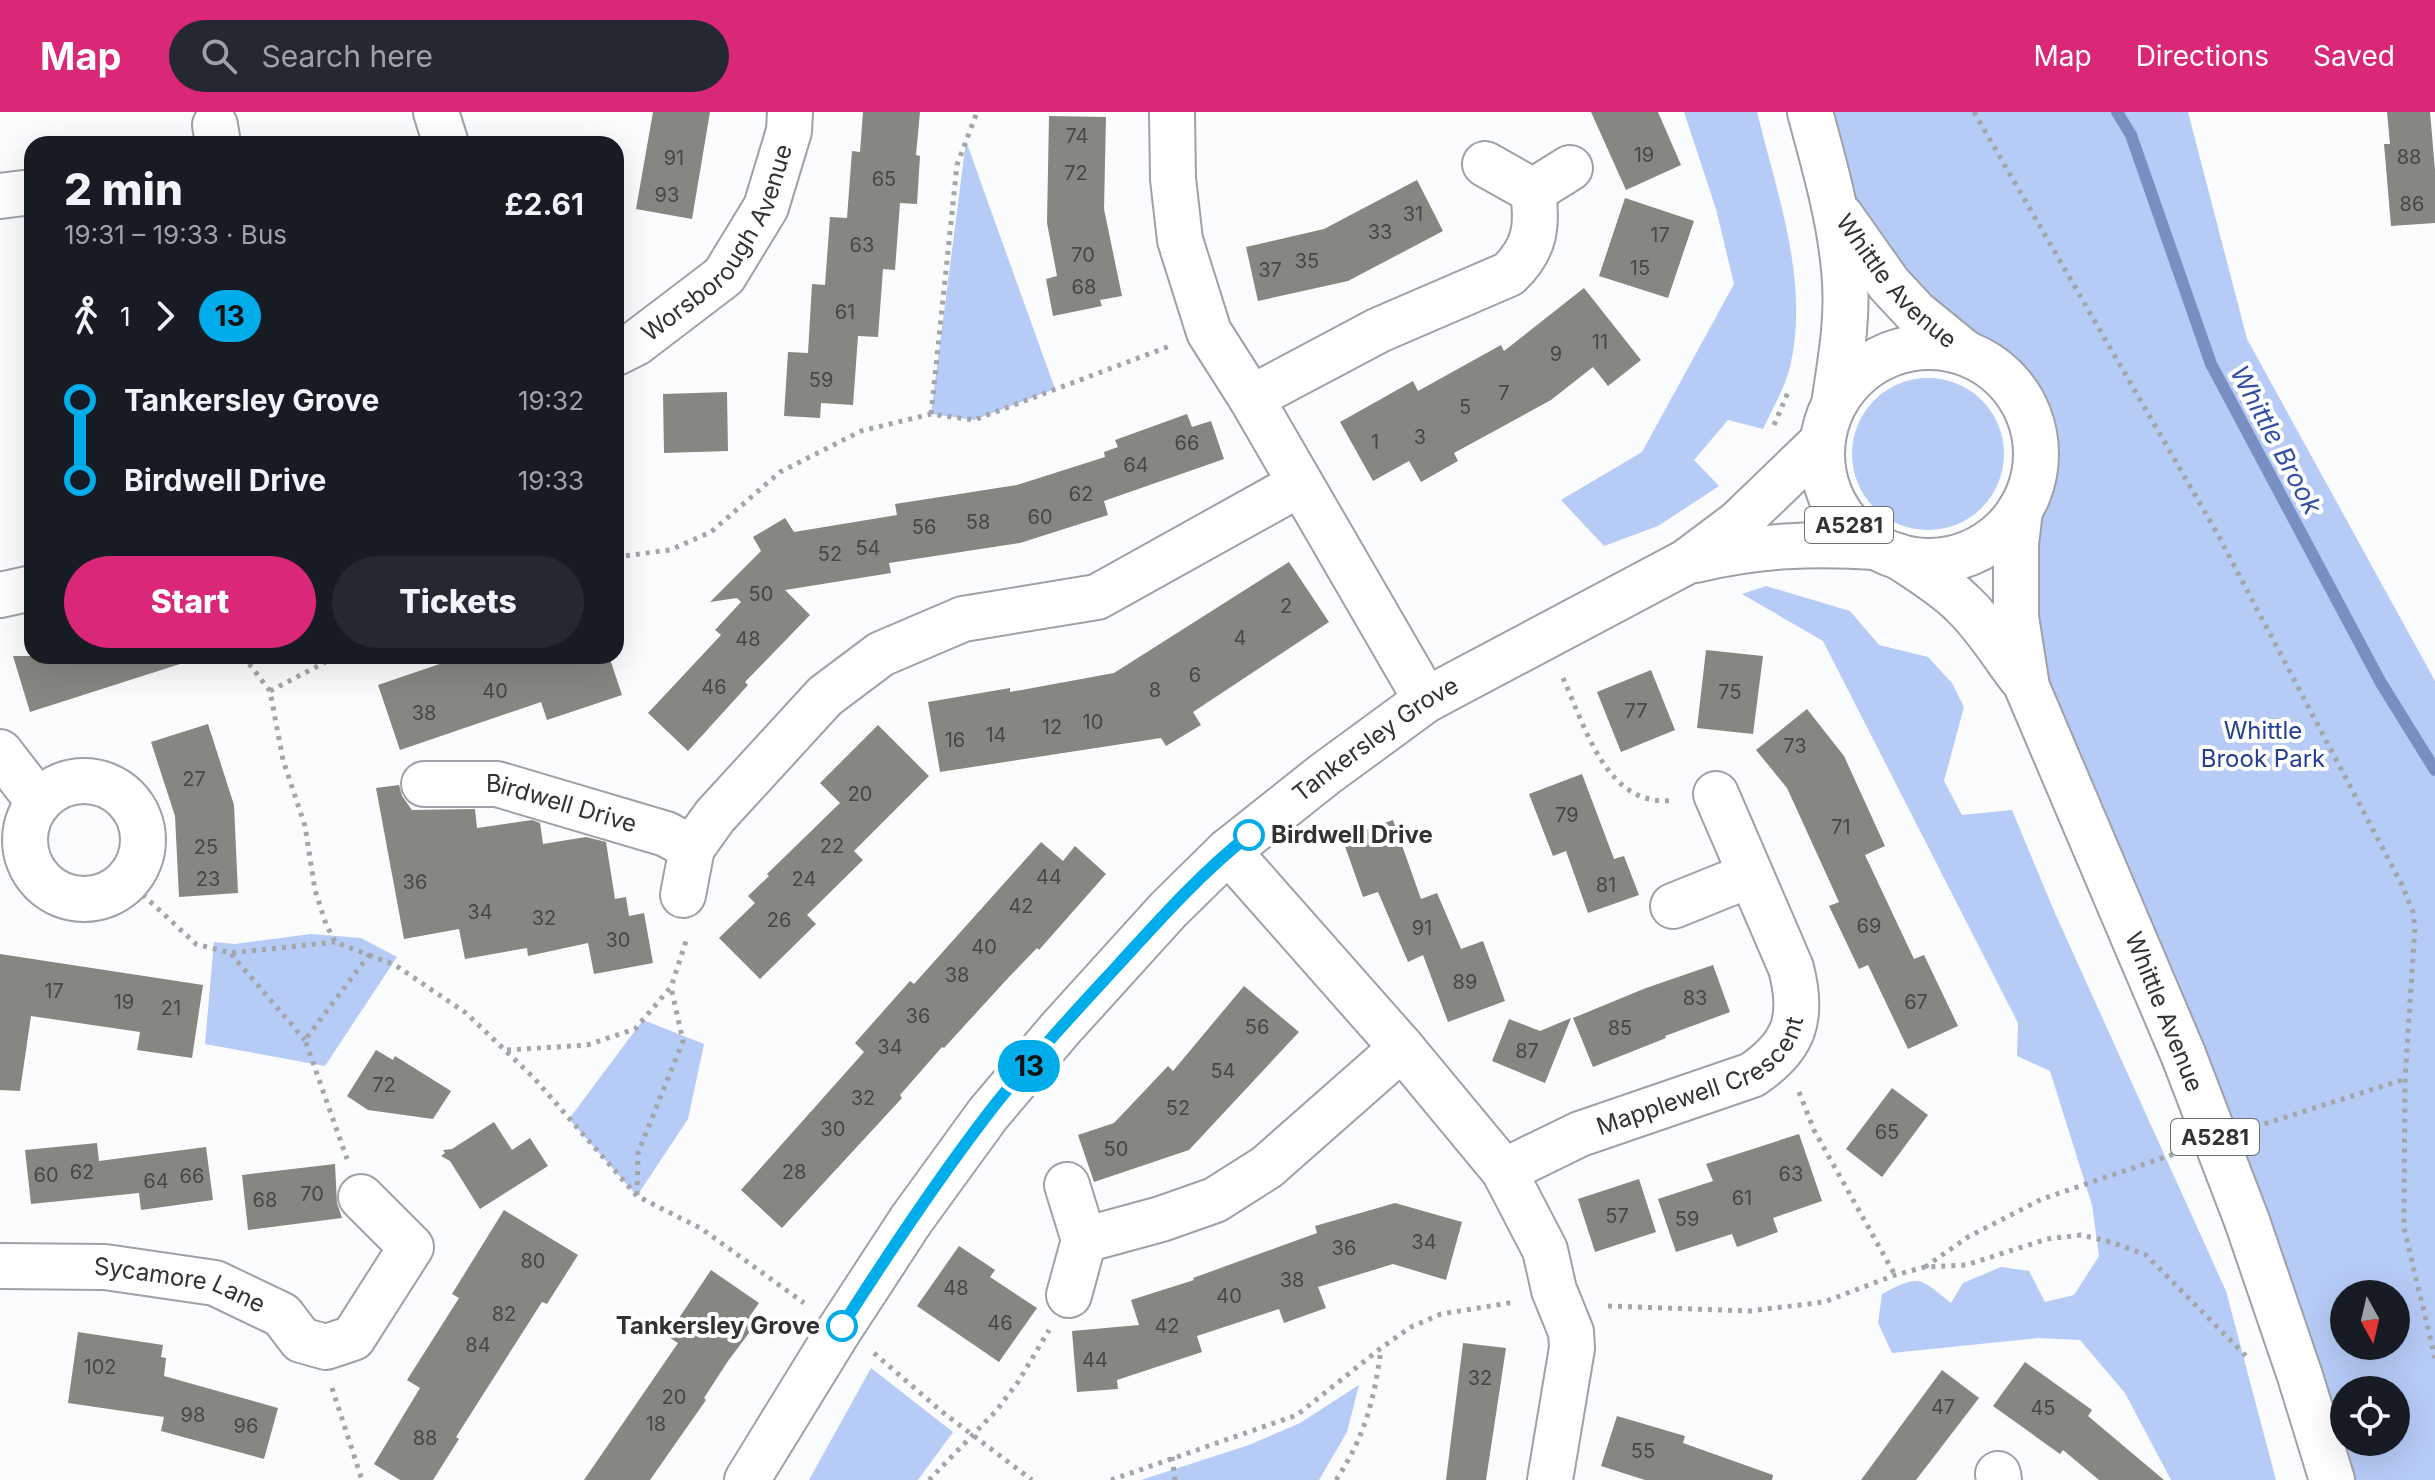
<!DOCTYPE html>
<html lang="en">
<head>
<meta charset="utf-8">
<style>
  :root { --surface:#171b24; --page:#242831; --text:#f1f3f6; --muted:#9ea1a6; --accent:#db2777 }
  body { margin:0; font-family:Inter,sans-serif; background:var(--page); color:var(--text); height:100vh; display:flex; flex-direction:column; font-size:30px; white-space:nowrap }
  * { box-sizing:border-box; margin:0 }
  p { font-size:26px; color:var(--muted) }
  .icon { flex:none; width:44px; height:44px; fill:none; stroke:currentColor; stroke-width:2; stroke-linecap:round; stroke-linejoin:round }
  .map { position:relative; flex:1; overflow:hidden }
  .side { position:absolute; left:24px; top:24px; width:600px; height:528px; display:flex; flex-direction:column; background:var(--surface); border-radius:24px; box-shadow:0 8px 32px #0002 }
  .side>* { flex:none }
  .badge { padding:0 16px; border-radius:26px; font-size:28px; line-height:52px }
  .needle { width:52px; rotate:172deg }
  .buttons { position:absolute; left:2330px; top:1168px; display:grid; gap:16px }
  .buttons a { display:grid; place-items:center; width:80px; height:80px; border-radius:50%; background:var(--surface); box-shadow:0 8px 32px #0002; font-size:40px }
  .map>.badge { position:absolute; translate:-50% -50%; box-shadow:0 0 0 4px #fff }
  .legs { display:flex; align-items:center; gap:12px; height:88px; padding:0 40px; font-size:26px }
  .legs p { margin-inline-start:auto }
  .head { display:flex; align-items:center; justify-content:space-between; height:136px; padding:0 40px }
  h1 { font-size:44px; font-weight:800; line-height:60px }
  .action { display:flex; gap:16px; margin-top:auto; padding:16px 40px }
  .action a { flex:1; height:92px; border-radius:48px; background:var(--accent); color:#fff; font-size:32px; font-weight:800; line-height:92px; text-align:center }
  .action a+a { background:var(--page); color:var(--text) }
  ul { padding:0 40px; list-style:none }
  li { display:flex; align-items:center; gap:28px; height:80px; font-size:30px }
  li i { display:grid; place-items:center; width:12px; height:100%; margin:0 10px; background:currentColor }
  li i::after { content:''; width:20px; height:20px; margin:-10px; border:6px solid; border-radius:50%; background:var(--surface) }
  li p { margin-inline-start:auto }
  li:first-child i { background:linear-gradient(#0000 50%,currentColor 0) }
  li:last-child i { background:linear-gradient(currentColor 50%,#0000 0) }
  header { display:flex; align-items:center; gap:48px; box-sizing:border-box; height:112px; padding:0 40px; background:var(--accent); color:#fff }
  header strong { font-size:38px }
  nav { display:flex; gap:44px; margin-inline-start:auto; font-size:28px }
  .search { width:560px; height:72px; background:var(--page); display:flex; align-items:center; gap:20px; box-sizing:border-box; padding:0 28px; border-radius:44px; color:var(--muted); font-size:30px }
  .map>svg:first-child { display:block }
</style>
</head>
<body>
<header>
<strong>Map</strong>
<div class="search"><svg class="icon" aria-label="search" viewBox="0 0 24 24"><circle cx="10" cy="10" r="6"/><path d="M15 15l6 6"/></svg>Search here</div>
<nav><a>Map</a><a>Directions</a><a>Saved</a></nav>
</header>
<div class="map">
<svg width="2435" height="1368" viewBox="0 0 2435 1368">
  <rect width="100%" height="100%" fill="#fafcfe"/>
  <g fill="#b7cbf7" fill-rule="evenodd">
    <path d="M1684,0H1757C1777,82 1810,170 1790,255C1785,276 1772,297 1763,317L1728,308L1694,348L1719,374L1658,414L1604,434L1561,388L1642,340L1734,172L1716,97Z"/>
    <path d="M1818,0H2188L2247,227L2435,569V1368H2344L2048,588L2016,385L2028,301L2035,293L2015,255L2006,243L1966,225L1835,104ZM2344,1182H2396V1234H2344ZM2344,1278H2396V1330H2344Z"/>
    <path d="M966,29L1055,277L974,308L931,302Z"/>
    <circle cx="1928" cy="342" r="76"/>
    <path d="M1766,474L1850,499L1879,533L1928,545L1952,571L1964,595L1944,669L1962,703L2012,698L2054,799L2226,1179L2276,1368H2171L2125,1281L2080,1228L2038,1226L1892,1241L1878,1211L1882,1182C1920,1162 1919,1165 1951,1191L1963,1171L2001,1155L2029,1159L2045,1190L2074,1183L2099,1144L2092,1093L2050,959L2017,944L2018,911L1823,529L1742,482Z"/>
    <path d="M311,822L361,826L397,845L325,954L205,932L214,830L235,832Z"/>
    <path d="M643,908L704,932L688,1007L637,1084L569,1007Z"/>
    <path d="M871,1256L953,1320L918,1368H809Z"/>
    <path d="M1359,1273L1347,1320L1319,1368H1141L1249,1333L1300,1311Z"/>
  </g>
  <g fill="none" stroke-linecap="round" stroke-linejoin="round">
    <path stroke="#798fc2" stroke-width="12" d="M2117,0L2131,23L2211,252L2381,571L2435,658"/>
  </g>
  <g fill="#858780">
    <path d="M653,0H710L692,107L636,97Z"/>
    <path d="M863,0H920L916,43L920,44L917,92L900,91L895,158L883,157L878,225L858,224L853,293L821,291L820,306L784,304L788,240L808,241L812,172L825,173L830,105L847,106L852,39L860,40Z"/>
    <path d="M1591,0H1658L1681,53L1626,78Z"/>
    <path d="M2387,0H2430L2435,58V111L2391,114L2384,32H2390Z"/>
    <path d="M1049,4L1106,5L1104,97L1122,184L1100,188L1102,194L1053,204L1046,167L1057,164L1047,111Z"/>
    <path d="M1417,68L1443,119L1348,169L1258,189L1246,135L1324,117Z"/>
    <path d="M1625,86L1694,109L1668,186L1599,164Z"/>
    <path d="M1584,176L1641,248L1608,274L1593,255L1551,288L1454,341L1458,349L1421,370L1409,349L1373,369L1340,310L1413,269L1418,279L1501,233L1504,239Z"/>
    <path d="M727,280L728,339L664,341L663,282Z"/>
    <path d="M1187,302L1192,315L1211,309L1224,347L1104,389L1108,403L1020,431L889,451L891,461L785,478L810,503L745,570L748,573L688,639L648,601L721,523L715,518L741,490L737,486L710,490L761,439L753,425L785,406L794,420L897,403L895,392L1017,373L1105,345L1104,340L1118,335L1115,328Z"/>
    <path d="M1289,450L1329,510L1193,600L1201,613L1166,634L1161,626L940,660L928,590L1010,576V580L1114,561Z"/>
    <path d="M1706,538L1763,544L1753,622L1697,616Z"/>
    <path d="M13,544H178L180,552L30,600Z"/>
    <path d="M463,544H609L622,583L547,608L541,590L400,638L378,573Z"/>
    <path d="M1651,558L1675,618L1621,640L1597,580Z"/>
    <path d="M1807,597L1844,644L1885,734L1865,743L1914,847L1924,843L1958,914L1908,937L1868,853L1859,857L1829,794L1839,790L1787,676L1756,638Z"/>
    <path d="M208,612L234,693L238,781L179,785L175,704L151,630Z"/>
    <path d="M878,613L929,664L854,739L863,748L807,803L816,812L760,867L719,826L755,791L748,784L769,764L767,762L840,691L820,671Z"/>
    <path d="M1582,662L1614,747L1624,744L1639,783L1588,801L1566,739L1553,744L1529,682Z"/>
    <path d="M399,673L402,684L412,698L475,697L477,716L532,708L540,711L543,732L586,725L606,730L615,787L626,785L629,804L644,801L653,851L594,862L588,831L528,844L527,836L465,847L459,817L404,827L376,676Z"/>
    <path d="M1393,708L1421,787L1437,781L1461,837L1483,829L1505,889L1448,910L1423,843L1408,850L1378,780L1363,785L1342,726Z"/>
    <path d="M1041,730L1063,749L1075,734L1106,762L1039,838L1037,836L1009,865L944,936L942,935L900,983L902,986L782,1116L741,1078L864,940L855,931L910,869L914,872Z"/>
    <path d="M0,842L203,873L192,946L137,938L140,920L31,904L20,979L0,978Z"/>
    <path d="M1713,853L1730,900L1665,924L1666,926L1593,955L1573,906L1646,876Z"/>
    <path d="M1244,874L1299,920L1189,1038L1094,1070L1078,1023L1114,1011L1168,954L1173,959Z"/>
    <path d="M1571,906L1545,971L1492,949L1509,907L1540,919Z"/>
    <path d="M376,938L393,948L395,944L451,979L433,1007L368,998L347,984Z"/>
    <path d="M1892,976L1928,1003L1882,1065L1846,1037Z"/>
    <path d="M494,1010L512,1038L530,1026L548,1054L480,1097L450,1049L441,1044L445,1041L443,1038L452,1037Z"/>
    <path d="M1799,1022L1822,1089L1773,1106L1778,1120L1737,1135L1732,1122L1676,1140L1658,1087L1713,1069L1706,1052Z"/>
    <path d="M97,1031L99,1049L206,1035L213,1088L141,1098L139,1081L31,1092L25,1038Z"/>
    <path d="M335,1052L337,1091L342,1106L248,1118L242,1063Z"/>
    <path d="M1639,1067L1656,1120L1595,1140L1578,1087Z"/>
    <path d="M1395,1091L1462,1110L1446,1168L1393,1152L1318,1175L1326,1196L1284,1211L1279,1197L1197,1224L1202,1240L1117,1268L1118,1277L1077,1280L1072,1219L1139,1213L1131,1188L1194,1168L1193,1166L1317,1121L1315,1114Z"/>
    <path d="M504,1098L578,1143L547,1192L542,1190L456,1325L459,1327L433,1368H400L374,1352L420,1276L407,1268L459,1186L452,1182Z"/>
    <path d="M959,1134L995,1158L990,1165L1037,1196L999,1250L917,1194Z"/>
    <path d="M711,1158L759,1191L750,1204L758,1209L728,1249L704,1286L706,1288L650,1368H584L678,1231L667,1224Z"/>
    <path d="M78,1220L163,1233L161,1245L166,1246L164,1264L278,1296L264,1347L161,1319L164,1305L68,1291Z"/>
    <path d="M1463,1231L1506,1236L1486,1368H1446Z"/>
    <path d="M2025,1250L2092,1298L2088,1304L2164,1368H2099L2063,1338L2060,1342L1993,1294Z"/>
    <path d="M1942,1258L1979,1286L1916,1368H1861Z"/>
    <path d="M1617,1304L1685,1324L1683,1331L1773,1363L1772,1368H1645L1601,1354Z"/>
  </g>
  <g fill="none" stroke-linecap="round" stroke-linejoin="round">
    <defs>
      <g id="minor">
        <path d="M436,0L446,32"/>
        <path d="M1172,0L1173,67L1180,128L1209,220L1251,286L1426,588"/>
        <path d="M215,13L218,32"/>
        <path d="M1485,52L1533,79L1570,56"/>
        <path d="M0,84L32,80"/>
        <path id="s1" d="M616,241L636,231L724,164L766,95L789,19L790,0"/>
        <path d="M1251,286L1379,218L1509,162C1535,137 1538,114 1533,79"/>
        <path d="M1696,448C1757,433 1814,431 1876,435"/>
        <path d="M0,483L32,476"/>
        <path d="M0,640L38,689"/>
        <circle cx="84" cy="728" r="59"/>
        <path id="s2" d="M424,672H497L666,722L692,736L683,783"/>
        <path d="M692,736L715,704L825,584L881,542L963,507L1097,485L1300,372"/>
        <path d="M1228,739L1402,936L1504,1059L1545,1138L1554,1178L1571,1220L1572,1236L1550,1368"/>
        <path d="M1673,794L1750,763"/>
        <path id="s3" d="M1504,1059L1580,1022L1752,963C1795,934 1804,906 1791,856L1716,682"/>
        <path d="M1067,1073L1084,1128L1069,1183"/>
        <path d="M1084,1128L1161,1107L1215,1088L1267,1055L1402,936"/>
        <path id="s4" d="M0,1154L105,1155L215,1171L282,1203L301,1228L326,1235L353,1226L411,1135L361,1085"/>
        <path d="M1998,1362L1999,1368"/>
        <path id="s5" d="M747,1368L838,1220L911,1108L988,1002L1061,916L1168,798L1228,739L1325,662L1426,588L1686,450L1738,411L1822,330"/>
      </g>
      <g id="major">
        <path d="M1810,0C1824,52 1839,103 1844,157C1849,202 1841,247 1834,292"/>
        <path id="s6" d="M1841,104L1889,172L1916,201L1964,240"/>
        <circle cx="1929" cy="342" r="107"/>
        <path d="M2020,398L2016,432V505L2027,575L2183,942"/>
        <path d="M1898,444C1920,459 1944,473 1963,492C1986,514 2002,541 2021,566"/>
        <path d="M2247,1109L2300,1264L2332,1368"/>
      </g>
    </defs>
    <use href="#minor" stroke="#9ea1a8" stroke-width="48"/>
    <use href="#major" stroke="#9ea1a8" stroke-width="48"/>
    <g stroke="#a3a5a7" stroke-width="5" stroke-dasharray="4 6" stroke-linecap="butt">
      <path d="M1974,0L2217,421L2402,773L2413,800L2415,815L2405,967L2404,1116L2435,1246"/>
      <path d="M931,302L957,53L977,0"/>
      <path d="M1774,313L1789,278"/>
      <path d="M616,445L670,438L711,420L780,360L861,319L931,302L974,308L1170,234"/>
      <path d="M243,544L270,579L283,648L305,714L315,778L326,812L335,830L369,843L305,928L347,1047"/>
      <path d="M1563,566C1585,614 1607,698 1675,688"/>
      <path d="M270,579L337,544"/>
      <path d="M128,769L196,832L231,841L335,830"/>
      <path d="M231,842L305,928"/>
      <path d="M369,843L395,853L466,901L533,965L637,1084L702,1117L804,1191"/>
      <path d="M507,938L587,933L635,917L671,875L687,826"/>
      <path d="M1799,980L1814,1018L1895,1163"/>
      <path d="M2255,1015L2405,967"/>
      <path d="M637,1083L638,1041L683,929L671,875"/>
      <path d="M1925,1155L1968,1125L2042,1087L2177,1041"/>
      <path d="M1608,1194L1749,1199L1824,1190L1895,1163L1925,1155L1966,1153L2047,1127L2081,1123L2111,1130L2146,1143L2246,1244"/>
      <path d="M874,1241L941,1299L1032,1368"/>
      <path d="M332,1276L362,1368"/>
      <path d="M1172,1345L1175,1368"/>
      <path d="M929,1368L997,1298L1018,1270L1049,1218"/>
      <path d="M1111,1368L1297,1303L1381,1236L1411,1215L1441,1202L1515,1190"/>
      <path d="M1336,1368C1365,1324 1374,1289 1381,1237"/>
    </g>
    <use href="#minor" stroke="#fff" stroke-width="44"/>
    <use href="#major" stroke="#fff" stroke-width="44"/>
    <defs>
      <path id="major-bridge" d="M2183,942L2247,1109"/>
    </defs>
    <use href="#major-bridge" stroke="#9ea1a8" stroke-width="48" stroke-linecap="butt"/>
    <use href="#major-bridge" stroke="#fff" stroke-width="44"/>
  </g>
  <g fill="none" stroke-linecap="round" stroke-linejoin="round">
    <defs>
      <path id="line-1" d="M842,1214C888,1142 935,1071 987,1003C1028,950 1074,901 1119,852C1160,807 1201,761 1249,723"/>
    </defs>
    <use href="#line-1" stroke="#fff" stroke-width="18"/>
    <use href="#line-1" stroke="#00ace9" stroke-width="12"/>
  </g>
  <g fill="#fff" stroke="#00ace9" stroke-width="4">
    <circle cx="1249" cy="723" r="14"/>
    <circle cx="842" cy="1214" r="14"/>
  </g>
  <g text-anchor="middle" stroke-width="8" stroke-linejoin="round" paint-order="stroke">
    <g font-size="20" fill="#464747">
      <text x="1077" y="31">74</text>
      <text x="1644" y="50">19</text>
      <text x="2409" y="52">88</text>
      <text x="674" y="53">91</text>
      <text x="1076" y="68">72</text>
      <text x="884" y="74">65</text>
      <text x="667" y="90">93</text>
      <text x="2412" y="99">86</text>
      <text x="1413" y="109">31</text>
      <text x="1380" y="127">33</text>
      <text x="1660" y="130">17</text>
      <text x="862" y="140">63</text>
      <text x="1083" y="150">70</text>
      <text x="1307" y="156">35</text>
      <text x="1640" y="163">15</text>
      <text x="1270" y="165">37</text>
      <text x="1084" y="182">68</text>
      <text x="845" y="207">61</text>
      <text x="1600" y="237">11</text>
      <text x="1556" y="249">9</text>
      <text x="821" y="275">59</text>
      <text x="1504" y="288">7</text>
      <text x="1465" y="302">5</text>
      <text x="1420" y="332">3</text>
      <text x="1375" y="337">1</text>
      <text x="1187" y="338">66</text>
      <text x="1136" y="360">64</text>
      <text x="1081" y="389">62</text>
      <text x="1040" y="412">60</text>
      <text x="978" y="417">58</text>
      <text x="924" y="422">56</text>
      <text x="868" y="443">54</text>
      <text x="830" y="449">52</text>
      <text x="761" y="489">50</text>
      <text x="1286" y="501">2</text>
      <text x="1240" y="533">4</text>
      <text x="748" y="534">48</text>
      <text x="1195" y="570">6</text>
      <text x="714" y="582">46</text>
      <text x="1155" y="585">8</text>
      <text x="495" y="586">40</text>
      <text x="1730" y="587">75</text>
      <text x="1636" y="606">77</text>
      <text x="424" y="608">38</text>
      <text x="1093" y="617">10</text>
      <text x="1052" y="622">12</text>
      <text x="996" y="630">14</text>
      <text x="955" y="635">16</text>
      <text x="1795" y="641">73</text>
      <text x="194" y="674">27</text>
      <text x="860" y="689">20</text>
      <text x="1567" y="710">79</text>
      <text x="1841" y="722">71</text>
      <text x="832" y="741">22</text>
      <text x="206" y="742">25</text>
      <text x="1049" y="772">44</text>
      <text x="208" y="774">23</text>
      <text x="804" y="774">24</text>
      <text x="415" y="777">36</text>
      <text x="1606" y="780">81</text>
      <text x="1021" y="801">42</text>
      <text x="480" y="807">34</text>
      <text x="544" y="813">32</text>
      <text x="779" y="815">26</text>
      <text x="1869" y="821">69</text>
      <text x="1422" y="823">91</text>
      <text x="618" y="835">30</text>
      <text x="984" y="842">40</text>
      <text x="957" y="870">38</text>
      <text x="1465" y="877">89</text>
      <text x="54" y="886">17</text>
      <text x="1695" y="893">83</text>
      <text x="124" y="897">19</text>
      <text x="1916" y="897">67</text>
      <text x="171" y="903">21</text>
      <text x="918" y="911">36</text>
      <text x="1257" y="922">56</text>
      <text x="1620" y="923">85</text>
      <text x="890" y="942">34</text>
      <text x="1527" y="946">87</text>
      <text x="1223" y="966">54</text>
      <text x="384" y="980">72</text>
      <text x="863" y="993">32</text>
      <text x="1178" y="1003">52</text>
      <text x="833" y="1024">30</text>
      <text x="1887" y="1027">65</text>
      <text x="1116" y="1044">50</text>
      <text x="82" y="1067">62</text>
      <text x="794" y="1067">28</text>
      <text x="1791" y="1069">63</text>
      <text x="46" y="1070">60</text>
      <text x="192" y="1071">66</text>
      <text x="156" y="1076">64</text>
      <text x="312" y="1089">70</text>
      <text x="1742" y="1093">61</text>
      <text x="265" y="1095">68</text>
      <text x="1617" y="1111">57</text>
      <text x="1687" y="1114">59</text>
      <text x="1424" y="1137">34</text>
      <text x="1344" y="1143">36</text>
      <text x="533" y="1156">80</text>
      <text x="1292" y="1175">38</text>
      <text x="956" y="1183">48</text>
      <text x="1229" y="1191">40</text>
      <text x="504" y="1209">82</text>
      <text x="1000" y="1218">46</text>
      <text x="1167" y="1221">42</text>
      <text x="478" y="1240">84</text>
      <text x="1095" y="1255">44</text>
      <text x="100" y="1262">102</text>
      <text x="1480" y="1273">32</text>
      <text x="674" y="1292">20</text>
      <text x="1943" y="1302">47</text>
      <text x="2043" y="1303">45</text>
      <text x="193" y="1310">98</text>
      <text x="656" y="1319">18</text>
      <text x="246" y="1321">96</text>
      <text x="425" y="1333">88</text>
      <text x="1643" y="1346">55</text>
    </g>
    <g fill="#fff" stroke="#6f7071" stroke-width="2">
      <rect x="1805" y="395" width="88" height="36" rx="6"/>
      <rect x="2171" y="1007" width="88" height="36" rx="6"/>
    </g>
    <g font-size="22" font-weight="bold" fill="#313234">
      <text x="1849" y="421">A5281</text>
      <text x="2215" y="1033">A5281</text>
    </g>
    <g font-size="24" fill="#313234" stroke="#fff">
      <text dy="8" stroke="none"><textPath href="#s1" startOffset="156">Worsborough Avenue</textPath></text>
      <text dy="8" stroke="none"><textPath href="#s6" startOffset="86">Whittle Avenue</textPath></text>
      <text dy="8" stroke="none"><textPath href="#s5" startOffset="980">Tankersley Grove</textPath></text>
      <text dy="8" stroke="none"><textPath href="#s2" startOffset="140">Birdwell Drive</textPath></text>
      <text transform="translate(2164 900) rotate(68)" y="8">Whittle Avenue</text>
      <text dy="8" stroke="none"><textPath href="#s3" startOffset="222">Mapplewell Crescent</textPath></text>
      <text dy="8" stroke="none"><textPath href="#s4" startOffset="182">Sycamore Lane</textPath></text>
    </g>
    <g font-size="24" fill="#254092" stroke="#fff">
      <text x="2263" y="627">Whittle<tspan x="2263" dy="28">Brook Park</tspan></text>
    </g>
    <g font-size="24" font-weight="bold" fill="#313234" stroke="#fff" text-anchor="start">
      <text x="1271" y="731">Birdwell Drive</text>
      <text x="820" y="1222" text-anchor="end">Tankersley Grove</text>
    </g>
    <g font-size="26" font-style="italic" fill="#3350a3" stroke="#fff">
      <text transform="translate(2276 328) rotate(62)" y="9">Whittle Brook</text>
    </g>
  </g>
</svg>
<div class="buttons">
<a><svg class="needle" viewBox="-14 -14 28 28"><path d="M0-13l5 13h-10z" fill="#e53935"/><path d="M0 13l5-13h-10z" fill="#9ea1a6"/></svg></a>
<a><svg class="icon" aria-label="locate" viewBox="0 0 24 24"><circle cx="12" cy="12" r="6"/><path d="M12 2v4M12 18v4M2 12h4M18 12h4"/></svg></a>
</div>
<b class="badge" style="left:1029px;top:954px;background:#00ace9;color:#111">13</b>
<section class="side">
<div class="head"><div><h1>2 min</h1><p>19:31 – 19:33 · Bus</p></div><b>£2.61</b></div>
<div class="legs"><svg class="icon" aria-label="walk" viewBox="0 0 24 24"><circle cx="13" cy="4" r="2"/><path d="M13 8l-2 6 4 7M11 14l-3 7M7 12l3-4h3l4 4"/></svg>1<svg class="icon" aria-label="forward" viewBox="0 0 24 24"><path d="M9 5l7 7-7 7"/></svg><b class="badge" style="background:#00ace9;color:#111">13</b></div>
<ul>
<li><i style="color:#00ace9"></i><b>Tankersley Grove</b><p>19:32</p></li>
<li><i style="color:#00ace9"></i><b>Birdwell Drive</b><p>19:33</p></li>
</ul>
<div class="action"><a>Start</a><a>Tickets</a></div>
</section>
</div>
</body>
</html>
